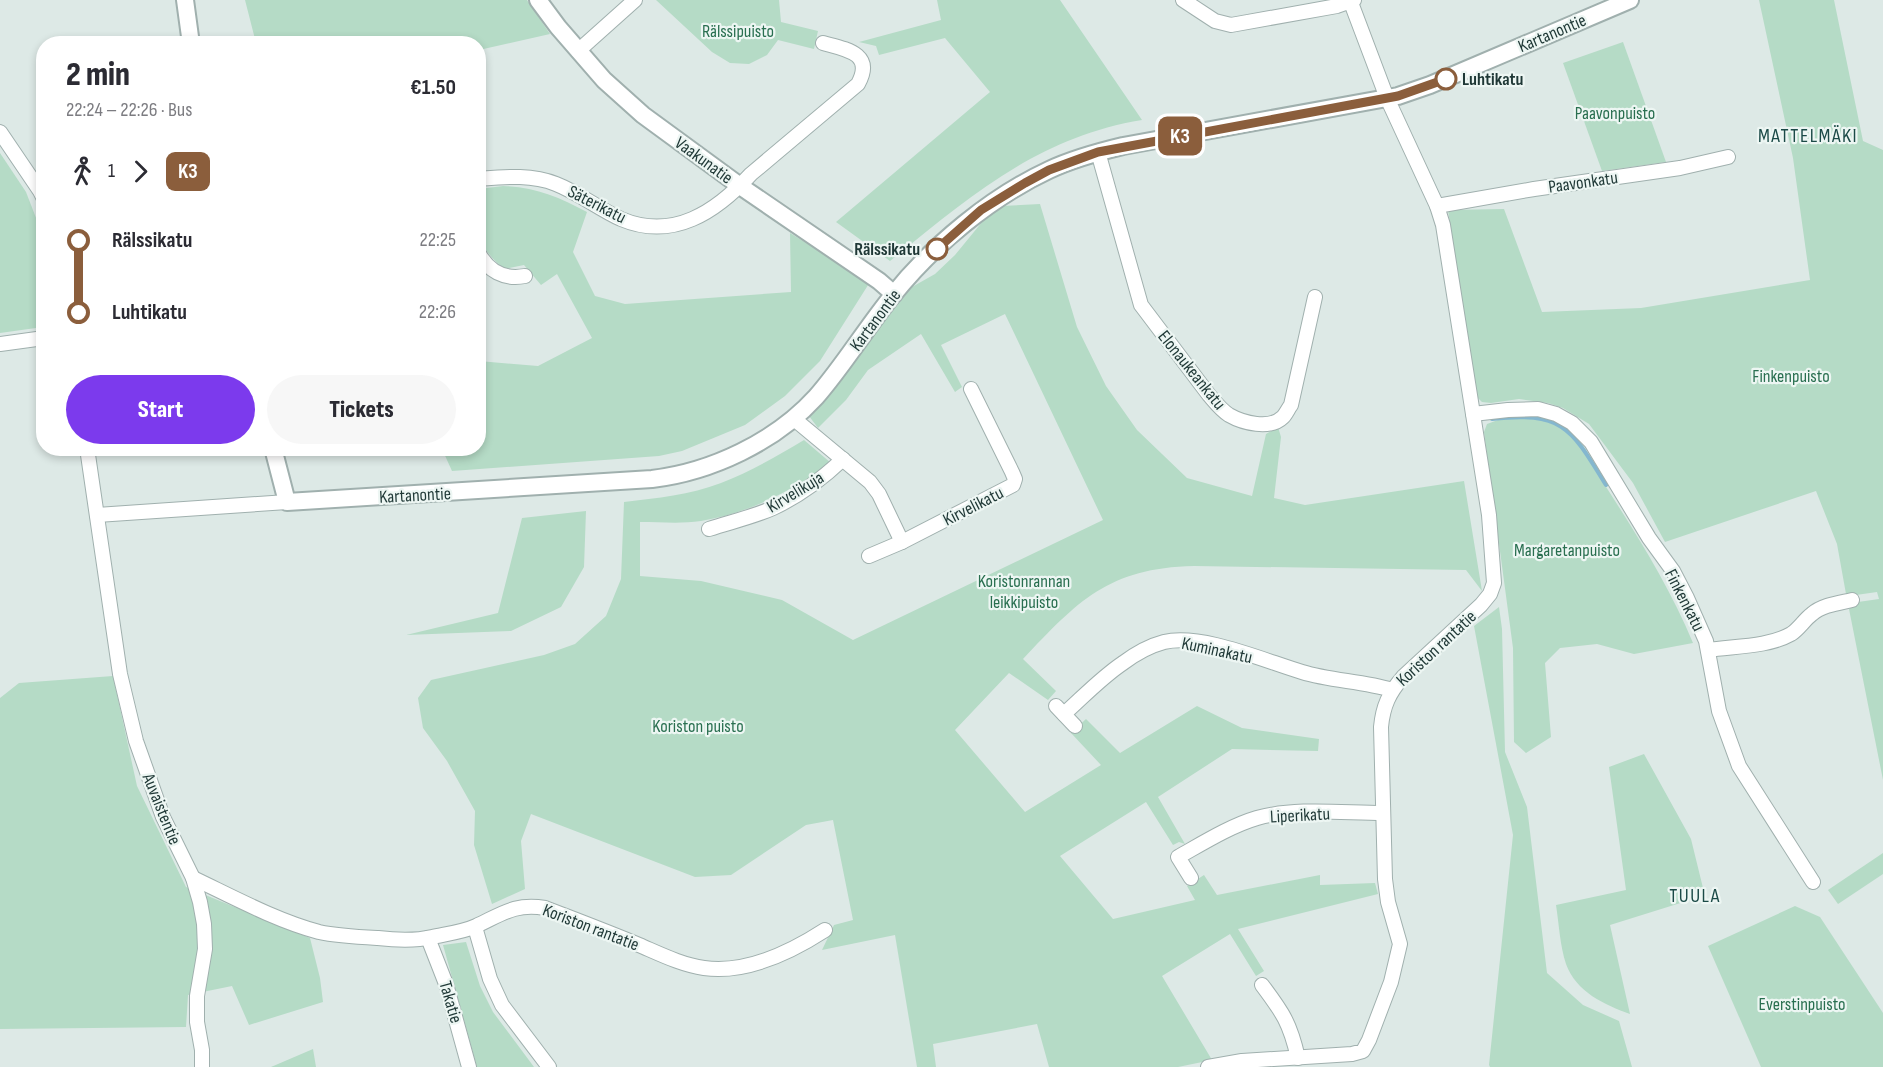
<!DOCTYPE html>
<html lang="en">
<head>
<meta charset="utf-8">
<style>
  :root { --surface:#fff; --page:#f7f7f7; --text:#2b2b33; --muted:#7c7c81; --accent:#7c3aed }
  body { margin:0; font-family:"Sofia Sans Condensed",sans-serif; background:var(--page); color:var(--text); height:100vh; display:flex; flex-direction:column; font-size:22px; white-space:nowrap }
  * { box-sizing:border-box; margin:0 }
  p { font-size:20px; color:var(--muted) }
  .icon { flex:none; width:33px; height:33px; fill:none; stroke:currentColor; stroke-width:2; stroke-linecap:round; stroke-linejoin:round }
  .map { position:relative; flex:1; overflow:hidden }
  .side { position:absolute; left:36px; top:36px; width:450px; height:420px; display:flex; flex-direction:column; background:var(--surface); border-radius:24px; box-shadow:0 3px 9px #0003 }
  .side>* { flex:none }
  .badge { padding:0 12px; border-radius:9px; font-size:21px; line-height:39px }
  .map>.badge { position:absolute; translate:-50% -50%; box-shadow:0 0 0 3px #fff }
  .legs { display:flex; align-items:center; gap:9px; height:66px; padding:0 30px; font-size:20px }
  .legs p { margin-inline-start:auto }
  .overview { display:flex; align-items:center; justify-content:space-between; height:102px; padding:0 30px }
  h1 { font-size:33px; font-weight:800; line-height:45px }
  .action { display:flex; gap:12px; margin-top:auto; padding:12px 30px }
  .action a { flex:1; height:69px; border-radius:36px; background:var(--accent); color:#fff; font-size:24px; font-weight:800; line-height:69px; text-align:center }
  .action a+a { background:var(--page); color:var(--text) }
  ul { padding:0 30px; list-style:none }
  li { display:flex; align-items:center; gap:21px; height:72px; font-size:22px }
  li i { display:grid; place-items:center; width:9px; height:100%; margin:0 8px; background:currentColor }
  li i::after { content:''; width:15px; height:15px; margin:-8px; border:4px solid; border-radius:50%; background:var(--surface) }
  li p { margin-inline-start:auto }
  li:first-child i { background:linear-gradient(#0000 50%,currentColor 0) }
  li:last-child i { background:linear-gradient(currentColor 50%,#0000 0) }
  .map>svg:first-child { display:block }
</style>
</head>
<body>
<div class="map">
<svg width="1883" height="1067" viewBox="0 0 1883 1067">
  <rect width="100%" height="100%" fill="#dde9e6"/>
  <g fill="#b5dbc6">
    <path d="M245,0H527L550,34L479,50L478,44L256,43Z"/>
    <path d="M656,0H779L781,22L818,31L814,49L778,40L767,55L749,64L730,63L712,52Z"/>
    <path d="M937,0H1060L1142,120C1038,137 969,197 890,261L836,222L990,92L945,38L879,55L876,46L859,42L941,20Z"/>
    <path d="M1759,0H1834L1863,141L1883,150V780L1849,609L1858,602L1879,599L1877,592L1856,595L1846,594L1837,544L1816,491L1665,542L1633,483L1589,424L1563,408L1548,403L1519,399L1491,403L1482,402L1477,397L1448,210L1504,209L1542,312L1641,308L1810,280L1793,158Z"/>
    <path d="M1623,42L1666,162L1602,171L1563,63Z"/>
    <path d="M0,153L26,192L43,236V327L0,333Z"/>
    <path d="M503,186C535,187 559,197 587,212L573,252L595,296L625,304L791,292L790,233L870,282L820,361L785,396L745,425L682,451L659,456L452,471L442,449L478,448L479,361L538,366L592,338L557,274L541,285L524,265L505,269C473,246 479,225 479,189Z"/>
    <path d="M1040,204L1077,327L1106,386L1137,430L1187,478L1252,496L1266,434L1278,427L1281,437L1274,498L1305,505L1464,481L1482,591L1466,570L1194,566C1108,568 1078,601 1023,659L1056,691L1048,700L1009,673L955,730L1025,812L1101,765L1071,733L1086,719L1120,753L1197,706L1242,728L1319,739L1318,751L1232,749L1158,797L1185,844L1179,842L1173,845L1146,802L1060,856L1113,919L1195,900L1187,886L1204,875L1217,895L1320,875V885L1375,883L1378,894L1238,929L1264,971L1256,976L1230,934L1162,976L1212,1060L1178,1067H1049L1037,1024L933,1044L936,1067H917L895,935L822,950L834,925L853,920L833,820L806,825L731,875L695,877L531,814L521,841L525,889L492,904L474,845L475,811L447,761L423,728L418,698L431,680L544,655L575,644L606,616L621,579L624,502C657,498 690,495 721,483C750,472 777,456 804,440L831,463C792,491 749,513 701,521C681,524 660,522 640,522V576L701,581L782,600L853,640L1103,520L1005,314L941,345L962,387L955,392L921,334L868,370L846,400L818,428L809,416L912,287L935,274L955,255L987,216L1001,206Z"/>
    <path d="M1525,417C1542,418 1549,419 1563,429C1580,441 1590,462 1601,479C1635,532 1669,585 1693,643L1634,654L1597,644L1560,648L1545,663L1551,737L1526,753L1514,742L1513,648L1484,432L1487,424L1498,420Z"/>
    <path d="M586,511L584,567L561,607L511,631L406,635L498,613L522,518Z"/>
    <path d="M1499,607L1502,629L1505,752L1527,807L1547,973L1583,1005L1619,1021L1632,1067H1490L1489,1065L1513,835L1474,626Z"/>
    <path d="M113,676L137,786L186,887L310,938L320,978L323,1002L249,1025L232,986L188,995L186,1027L0,1029V698L19,683Z"/>
    <path d="M1644,754L1691,839L1703,888L1690,900L1610,925L1630,1014C1605,1005 1576,992 1566,964C1560,946 1559,924 1556,905L1626,890L1609,767Z"/>
    <path d="M1883,853V874L1838,904L1828,890Z"/>
    <path d="M1795,906L1820,917L1883,1013V1067H1761L1708,946Z"/>
    <path d="M466,942L480,986L493,1012L534,1067H477L443,945Z"/>
    <path d="M313,1049L316,1067H271Z"/>
  </g>
  <g fill="none" stroke-linecap="round" stroke-linejoin="round">
    <path stroke="#84b7cf" stroke-width="4" d="M1492,419C1563,411 1571,428 1606,485"/>
    <defs>
      <g id="minor">
        <path d="M1183,0L1215,21L1231,25L1337,6L1354,0"/>
        <path d="M578,51L635,0"/>
        <path d="M0,132L40,191L44,199"/>
        <path d="M1098,152L1141,305L1209,395C1215,402 1221,410 1229,415C1243,423 1270,430 1283,417C1286,414 1288,409 1291,405L1315,297"/>
        <path d="M478,179C504,177 531,174 556,184C579,193 599,209 621,219C673,241 716,212 751,174L858,84C875,53 845,49 823,43"/>
        <path d="M1437,206L1534,189L1680,168L1728,157"/>
        <path d="M478,252C488,271 504,280 525,276"/>
        <path d="M0,344L44,338"/>
        <path d="M1473,414L1508,410L1538,409L1556,414L1572,423L1591,442L1649,538L1673,571L1687,598L1706,641L1719,711L1739,766L1813,882"/>
        <path d="M793,418L870,482L879,494L902,542"/>
        <path d="M87,448L120,674L136,741L163,817L193,878L200,902L204,924L205,949L197,996V1022L202,1050V1067"/>
        <path d="M97,515L287,502"/>
        <path d="M709,529C730,522 753,517 773,508C799,496 822,479 843,459"/>
        <path d="M869,556L902,542L1013,485L1015,479L1012,472L971,389"/>
        <path d="M1708,650C1734,646 1768,647 1791,634C1799,629 1804,620 1812,614C1822,605 1839,603 1852,600"/>
        <path d="M1056,706L1075,726"/>
        <path d="M1064,714C1083,697 1102,677 1123,663C1135,654 1149,646 1164,642C1201,633 1265,661 1302,672C1331,681 1363,681 1392,690"/>
        <path d="M193,878C233,897 275,920 319,932C337,936 358,937 378,938C395,940 415,941 432,937C446,934 463,932 476,926C502,914 515,903 545,908C576,920 608,932 639,945C660,954 682,965 704,968C746,974 791,952 825,930"/>
        <path d="M1191,878L1178,857C1203,843 1230,826 1257,818C1297,807 1343,813 1383,813"/>
        <path d="M475,927L490,979L502,1005L549,1067"/>
        <path d="M428,938L446,984L469,1067"/>
        <path d="M1262,985C1283,1013 1290,1023 1298,1058"/>
        <path d="M1208,1067L1242,1061L1352,1054L1363,1051L1369,1040L1391,982L1400,944L1388,902L1385,879L1381,727C1383,706 1389,693 1403,677L1481,605L1490,594L1494,583L1489,515L1443,225L1437,206L1387,98L1350,0"/>
      </g>
      <g id="tertiary">
        <path d="M185,0L191,44"/>
        <path d="M538,0L558,27L604,80L643,115L740,186L879,281L894,294"/>
        <path d="M273,448L287,502L652,479C711,472 775,442 816,397C844,365 866,328 893,295C933,245 991,197 1049,170C1072,159 1098,152 1123,146L1398,96L1430,85L1630,0"/>
      </g>
    </defs>
    <use href="#minor" stroke="#a0b0ae" stroke-width="16"/>
    <use href="#tertiary" stroke="#a0b0ae" stroke-width="20"/>
    <use href="#minor" stroke="#fff" stroke-width="14"/>
    <use href="#tertiary" stroke="#fff" stroke-width="16"/>
  </g>
  <g fill="none" stroke-linecap="round" stroke-linejoin="round">
    <defs>
      <path id="line-1" d="M937,249L981,210L1025,183L1049,170L1098,152L1398,96L1446,79"/>
    </defs>
    <use href="#line-1" stroke="#fff" stroke-width="14"/>
    <use href="#line-1" stroke="#8b5e3c" stroke-width="9"/>
  </g>
  <g fill="#fff" stroke="#8b5e3c" stroke-width="3">
    <circle cx="1446" cy="79" r="10"/>
    <circle cx="937" cy="249" r="10"/>
  </g>
  <g text-anchor="middle" stroke-width="4.5" stroke-linejoin="round" paint-order="stroke">
    <g font-size="18" fill="#296f50" stroke="#edf6f3">
      <text x="738" y="37">Rälssipuisto</text>
      <text x="1615" y="119">Paavonpuisto</text>
      <text x="1791" y="382">Finkenpuisto</text>
      <text x="1567" y="556">Margaretanpuisto</text>
      <text x="1024" y="587">Koristonrannan<tspan x="1024" dy="21">leikkipuisto</tspan></text>
      <text x="698" y="732">Koriston puisto</text>
      <text x="1802" y="1010">Everstinpuisto</text>
    </g>
    <g font-size="18" fill="#1f3836" stroke="#edf6f3">
      <text transform="translate(1552 33) rotate(-23)" y="6">Kartanontie</text>
      <text transform="translate(704 160) rotate(36)" y="6">Vaakunatie</text>
      <text transform="translate(1583 182) rotate(-8)" y="6">Paavonkatu</text>
      <text transform="translate(597 204) rotate(27)" y="6">Säterikatu</text>
      <text transform="translate(875 320) rotate(-53)" y="6">Kartanontie</text>
      <text transform="translate(1192 370) rotate(51)" y="6">Elonaukeankatu</text>
      <text transform="translate(795 492) rotate(-31)" y="6">Kirvelikuja</text>
      <text transform="translate(415 495) rotate(-3)" y="6">Kartanontie</text>
      <text transform="translate(973 506) rotate(-27)" y="6">Kirvelikatu</text>
      <text transform="translate(1685 600) rotate(63)" y="6">Finkenkatu</text>
      <text transform="translate(1436 648) rotate(-43)" y="6">Koriston rantatie</text>
      <text transform="translate(1217 650) rotate(12)" y="6">Kuminakatu</text>
      <text transform="translate(162 809) rotate(68)" y="6">Auvaistentie</text>
      <text transform="translate(1300 815) rotate(-3)" y="6">Liperikatu</text>
      <text transform="translate(591 927) rotate(21)" y="6">Koriston rantatie</text>
      <text transform="translate(451 1002) rotate(74)" y="6">Takatie</text>
    </g>
    <g font-size="18" font-weight="bold" fill="#1f3836" stroke="#edf6f3" text-anchor="start">
      <text x="1462" y="85">Luhtikatu</text>
      <text x="920" y="255" text-anchor="end">Rälssikatu</text>
    </g>
    <g font-size="20" letter-spacing="1.5" fill="#1b4a47" stroke="#edf6f3">
      <text x="1808" y="142">MATTELMÄKI</text>
      <text x="1695" y="902">TUULA</text>
    </g>
  </g>
</svg>
<b class="badge" style="left:1180px;top:136px;background:#8b5e3c;color:#fff">K3</b>
<section class="side">
<div class="overview"><div><h1>2 min</h1><p>22:24 – 22:26 · Bus</p></div><b>€1.50</b></div>
<div class="legs"><svg class="icon" aria-label="walk" viewBox="0 0 24 24"><circle cx="13" cy="4" r="2"/><path d="M13 8l-2 6 4 7M11 14l-3 7M7 12l3-4h3l4 4"/></svg>1<svg class="icon" aria-label="forward" viewBox="0 0 24 24"><path d="M9 5l7 7-7 7"/></svg><b class="badge" style="background:#8b5e3c;color:#fff">K3</b></div>
<ul>
<li><i style="color:#8b5e3c"></i><b>Rälssikatu</b><p>22:25</p></li>
<li><i style="color:#8b5e3c"></i><b>Luhtikatu</b><p>22:26</p></li>
</ul>
<div class="action"><a>Start</a><a>Tickets</a></div>
</section>
</div>
</body>
</html>
